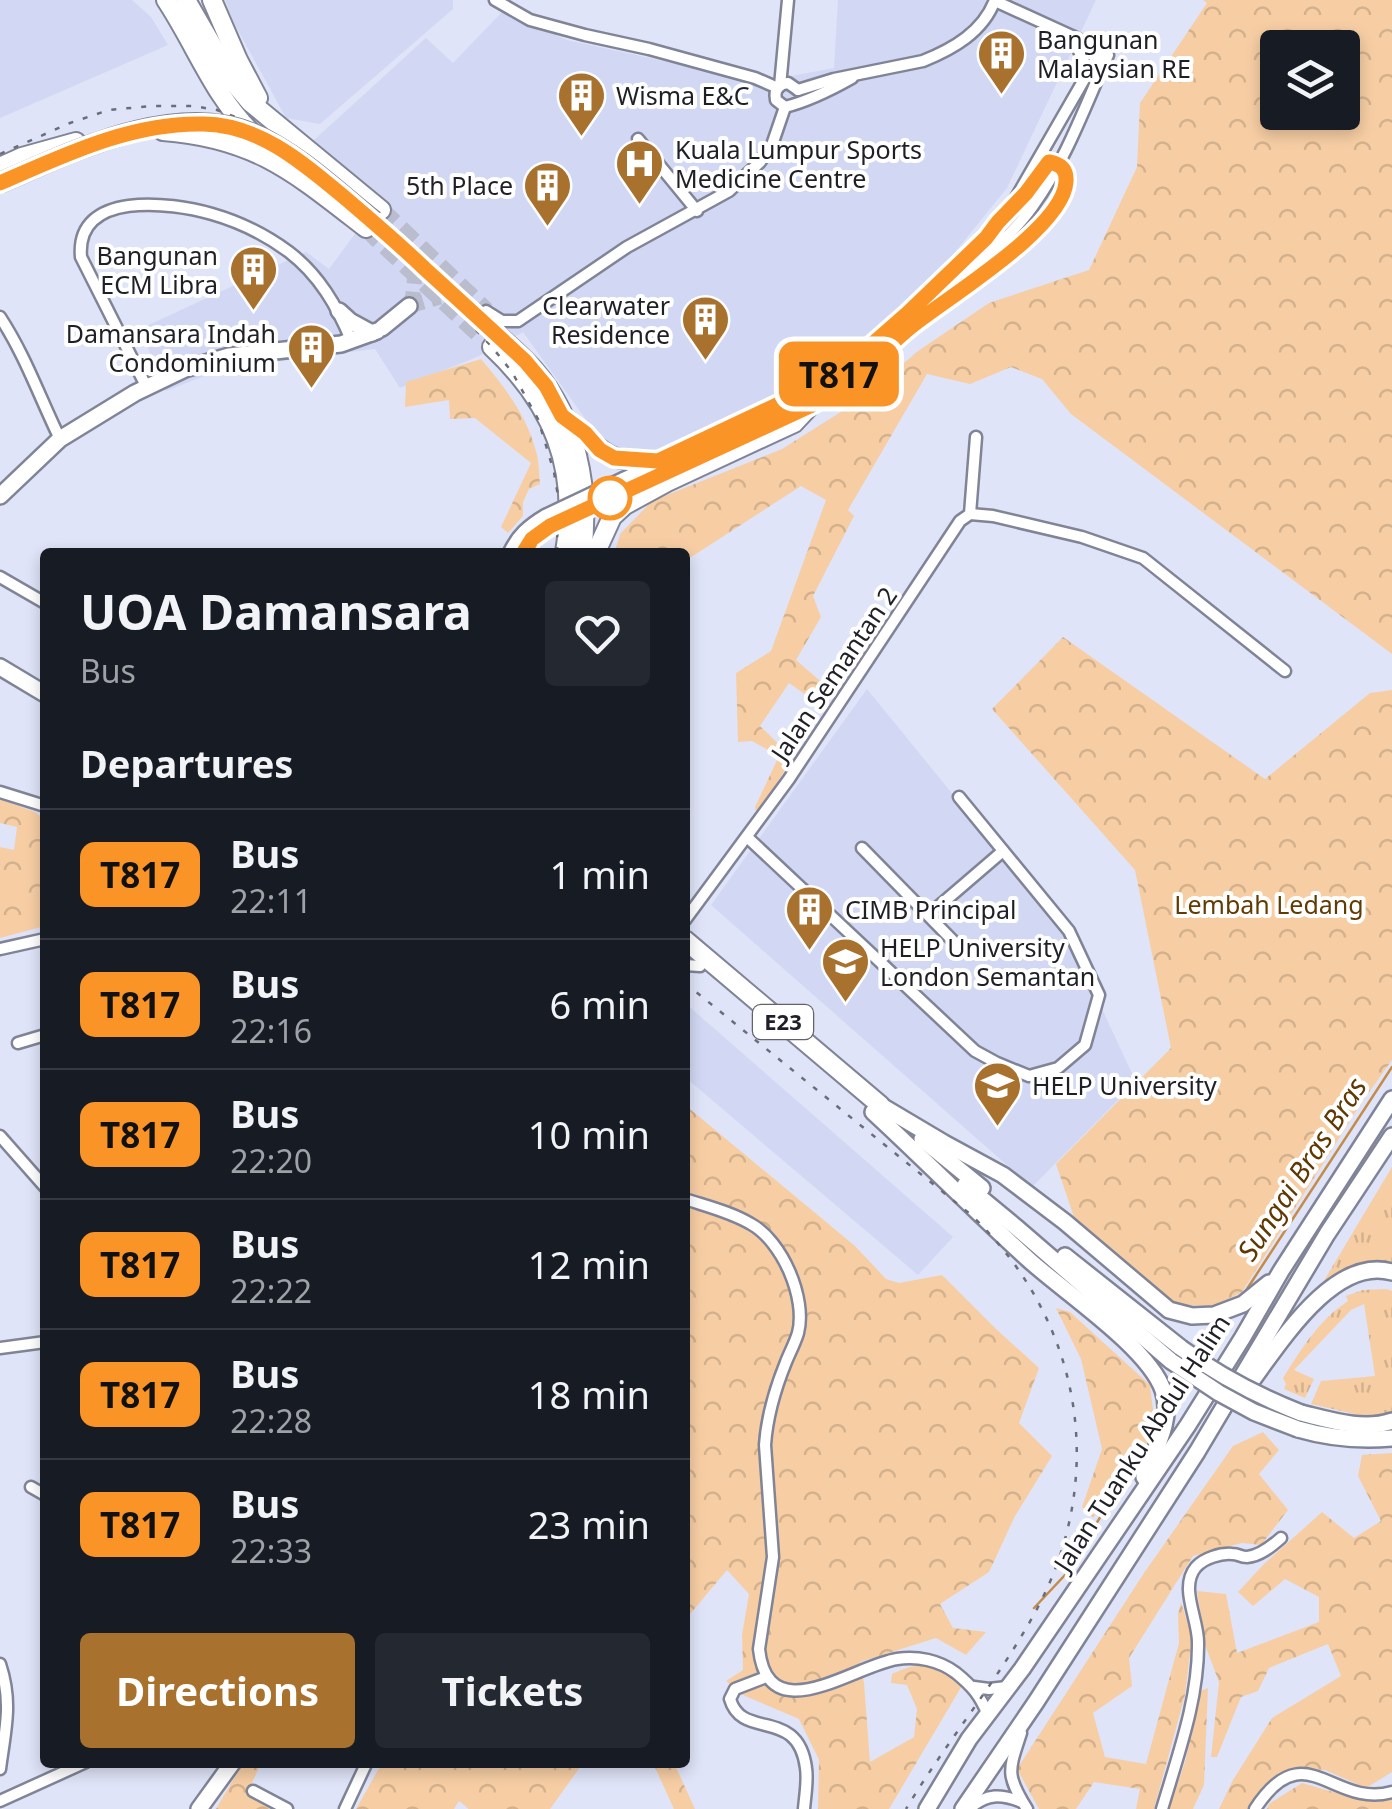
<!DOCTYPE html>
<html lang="en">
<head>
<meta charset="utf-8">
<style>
  :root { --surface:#171b24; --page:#242831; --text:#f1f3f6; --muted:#9ea1a6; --line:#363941; --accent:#a8712d }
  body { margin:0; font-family:"Noto Sans",sans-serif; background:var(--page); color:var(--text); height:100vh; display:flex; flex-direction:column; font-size:38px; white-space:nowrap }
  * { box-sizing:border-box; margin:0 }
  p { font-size:32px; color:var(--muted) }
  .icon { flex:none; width:55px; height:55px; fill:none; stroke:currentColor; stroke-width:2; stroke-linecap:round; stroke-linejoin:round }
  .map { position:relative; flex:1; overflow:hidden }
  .details { position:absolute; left:40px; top:548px; width:650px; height:1220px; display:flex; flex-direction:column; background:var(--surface); border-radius:10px; box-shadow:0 5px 15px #0003 }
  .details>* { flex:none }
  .badge { padding:0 20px; border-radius:15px; font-size:35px; line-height:65px }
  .buttons { position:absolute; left:1260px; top:30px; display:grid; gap:20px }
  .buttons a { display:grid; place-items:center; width:100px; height:100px; border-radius:10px; background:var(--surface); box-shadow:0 5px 15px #0003; font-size:50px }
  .map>.badge { position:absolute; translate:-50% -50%; box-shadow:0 0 0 5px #fff }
  h2 { padding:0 40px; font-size:38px; line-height:90px }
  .round { display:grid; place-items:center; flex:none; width:105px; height:105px; border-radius:10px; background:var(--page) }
  .overview { display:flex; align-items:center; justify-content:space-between; height:170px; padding:0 40px }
  h1 { font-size:48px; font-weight:700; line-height:75px }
  .primary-button { display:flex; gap:20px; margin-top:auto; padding:20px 40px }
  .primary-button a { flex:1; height:115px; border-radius:10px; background:var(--accent); color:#fff; font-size:40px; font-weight:700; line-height:115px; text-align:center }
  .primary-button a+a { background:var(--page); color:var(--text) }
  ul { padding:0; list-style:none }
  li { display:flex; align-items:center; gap:30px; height:130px; padding:0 40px; border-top:2px solid var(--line) }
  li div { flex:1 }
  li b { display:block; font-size:38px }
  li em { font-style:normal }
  li .badge { min-width:110px; font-weight:700; text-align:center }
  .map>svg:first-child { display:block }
</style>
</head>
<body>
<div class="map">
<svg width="1392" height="1809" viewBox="0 0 1392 1809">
  <defs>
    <pattern id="grass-tufts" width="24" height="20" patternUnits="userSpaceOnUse" patternTransform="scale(2.5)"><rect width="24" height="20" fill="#f7cea4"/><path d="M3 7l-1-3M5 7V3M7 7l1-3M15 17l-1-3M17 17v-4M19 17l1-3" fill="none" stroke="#d3b18d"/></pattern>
    <pattern id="forest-crowns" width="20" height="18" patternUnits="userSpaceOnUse" patternTransform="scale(2.5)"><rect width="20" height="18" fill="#f7cea4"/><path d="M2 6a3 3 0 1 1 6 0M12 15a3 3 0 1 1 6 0" fill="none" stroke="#d3b18d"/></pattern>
  </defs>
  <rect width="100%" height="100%" fill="#dfe4f8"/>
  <g fill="#d2d8f3">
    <path d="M0,0H132L151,17L168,45L0,118Z"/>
    <path d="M225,0H453V9L320,124L286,118L234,23Z"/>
    <path d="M838,0H1096L1007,188L926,288L824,377L703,434L654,452L635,455L617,452L597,435L523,332L477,357L400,388L375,349L230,366L166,391L140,329L306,252L329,269L380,200L313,141L426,38L453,63L502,12L567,40L760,82L834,68Z"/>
    <path d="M867,689L1068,936L1136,1082L1032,1187L711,905Z"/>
    <path d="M685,1003L953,1237L918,1275L685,1077Z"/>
  </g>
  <g fill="url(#grass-tufts)">
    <path d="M1392,1167V1267L1319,1289Z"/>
    <path d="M1387,1289L1392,1291V1418L1376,1419L1311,1404L1321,1381L1375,1376L1364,1304L1351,1310L1294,1370L1314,1379L1305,1398L1284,1389L1286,1384L1283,1378C1302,1348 1319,1320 1348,1301L1346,1296L1363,1290Z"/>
  </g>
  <g fill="url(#forest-crowns)" fill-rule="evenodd">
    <path d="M1203,0H1392V654L1071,414L1042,379L1011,367L970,384L927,374L848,510L854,516L813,596L821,617L796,660L834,693L822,706L789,683L760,726L793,758L759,810L756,811L755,807L779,756L752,741L738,742L736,673L771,651L826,500L801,486L685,561V552H656L651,550L649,552H615L620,534L652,501L782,449L863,398L918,351L989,303L1089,270L1137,167L1140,103L1207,3ZM1278,48H1342V112H1278Z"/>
    <path d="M481,359C504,386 527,416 536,451C539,461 539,473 540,484L529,489L523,502V516L508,533L501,527L531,463L475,418L450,419L449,400L405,407L406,382Z"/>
    <path d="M1063,637L1265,779L1370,693L1392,690V1060L1362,1102L1242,1292L1215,1306L1175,1305L1074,1217L1056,1164L1171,1048L1135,870L992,709Z"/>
    <path d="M0,799L35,812L45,820V926L0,938V847L14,850L17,827L0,823Z"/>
    <path d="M685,1105L855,1246L886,1279L899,1283L942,1275L995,1328L1039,1368L1019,1423L1052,1456L1015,1516L989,1572L940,1604L953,1628L986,1632L966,1655L936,1638L860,1662L864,1683L870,1762L914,1737L917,1709L907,1685L891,1683L892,1674C924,1659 935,1666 963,1684L889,1809H818L819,1760L799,1719L743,1695L726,1681L743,1670L742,1635L749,1594L727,1570L685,1620Z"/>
    <path d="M1056,1308L1070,1312L1150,1385L1155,1427L1129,1485L1093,1517L1082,1507L1102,1449L1081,1359Z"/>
    <path d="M1263,1432L1279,1450L1259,1474L1288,1510L1261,1545L1242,1543L1193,1556L1129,1658L1132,1686L1093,1713L1105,1757L1146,1764L1179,1643L1178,1614L1181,1602L1192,1637L1185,1695L1154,1809H1136L1140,1789L1094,1782L1076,1809H1039L1017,1769L1144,1573L1233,1446Z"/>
    <path d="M1392,1453V1772L1366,1788L1325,1770L1288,1769L1257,1794L1249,1809H1219L1233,1780L1272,1718L1341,1676L1328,1644L1269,1668L1258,1691L1241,1697L1217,1757H1211L1219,1682L1205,1645L1197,1591L1226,1594L1237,1653L1319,1622V1597L1285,1579L1253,1606L1238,1592L1264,1564L1322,1512L1354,1538L1381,1521L1358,1476L1362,1455Z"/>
    <path d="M1208,1688L1204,1785L1193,1809H1169L1186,1759L1198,1692Z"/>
    <path d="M243,1763H261L247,1794L273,1809H216Z"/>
    <path d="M382,1763V1762L583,1763L550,1809H469L459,1801L454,1809H356Z"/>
    <path d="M653,1763H674L695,1809H674Z"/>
    <path d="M1302,1783L1340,1794L1392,1800V1809H1267L1269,1804Z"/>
  </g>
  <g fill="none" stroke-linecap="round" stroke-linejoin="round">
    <g stroke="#c48b49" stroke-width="2.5">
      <path d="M1245,1292L1392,1067"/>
      <path d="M1034,1608L1065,1575L1141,1450"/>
    </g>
    <g stroke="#b9bdce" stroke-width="15" stroke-dasharray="15 8" stroke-linecap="butt">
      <path d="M409,306L413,295L415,274"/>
      <path d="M409,306L440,297"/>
    </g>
    <g stroke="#b9bdce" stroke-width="18" stroke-dasharray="18 9" stroke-linecap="butt">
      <path d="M381,210L486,311"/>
      <path d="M366,228L478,333"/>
    </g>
    <defs>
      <g id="street">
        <path d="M495,0L530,20L585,35L649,49L755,78L778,88"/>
        <path d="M1072,37L1084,61L1080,76"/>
        <path d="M780,86L788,0"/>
        <path d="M798,90L834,79L923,61C953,49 983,32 995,0"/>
        <path d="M785,107C809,101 829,91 852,78"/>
        <path d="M785,107L776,100C774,90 778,84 788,83L798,90"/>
        <path d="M638,139L697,211"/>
        <path d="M1026,193L1049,162L1058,164"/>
        <path d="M949,298C976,278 1095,203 1058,164"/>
        <path d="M486,311L502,321H518L627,247L729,191L760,162L772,145L785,107"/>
        <path d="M0,317C25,355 40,398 60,439"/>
        <path d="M147,388L81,257C75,190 171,202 212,214C240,222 266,235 289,252C319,275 337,306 351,340"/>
        <path d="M806,408C867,377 915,323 964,276C987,254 1015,232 1033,206C1066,160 1085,106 1108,55L1072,36L995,1"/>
        <path d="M623,478L823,385L844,370L908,313L987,238L1006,215L1101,50"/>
        <path d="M628,489L786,417"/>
        <path d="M970,514L993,516L1082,537L1143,558L1285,671"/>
        <path d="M509,552C517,535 528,525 545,515"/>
        <path d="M524,552L532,539L550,526"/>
        <path d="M0,577L45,603"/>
        <path d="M0,792L45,806"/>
        <path d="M747,837L975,1051L997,1063L1029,1076L1058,1068L1085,1045L1099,995L1069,931L959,797"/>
        <path d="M862,848L962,950"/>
        <path d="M939,906L1003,851"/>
        <path d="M685,920L789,779L960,521L970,514L976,437"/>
        <path d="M0,949L45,939"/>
        <path d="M685,965L700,966"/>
        <path d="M18,1043L45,1035"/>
        <path d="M0,1136L45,1187"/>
        <path d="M685,1199C706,1206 731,1212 751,1224C782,1241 807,1298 798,1333C795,1343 790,1352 786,1362C775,1389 767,1416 765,1445L773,1557L759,1649C768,1732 853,1666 897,1659C917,1656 939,1660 956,1673C972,1686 980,1695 988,1715"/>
        <path d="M0,1348L45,1342"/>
        <path d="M31,1487L45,1495"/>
        <path d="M0,1664C13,1703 5,1730 0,1769"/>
        <path d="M766,1677L735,1689L730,1699C742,1741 798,1706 806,1768C808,1781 805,1796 804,1809"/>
        <path d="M974,1687L989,1689L1007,1687"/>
        <path d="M1021,1733C1009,1770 1005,1774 1027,1809"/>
        <path d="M253,1791L287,1809"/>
        <path d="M0,1801L86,1762"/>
        <path d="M345,1809L367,1762"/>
        <path d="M969,1809C987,1793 1001,1794 1022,1802"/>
        <path d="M1162,1809C1178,1755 1199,1698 1198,1642C1198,1618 1179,1587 1196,1567C1204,1558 1221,1553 1232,1554C1240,1554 1239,1557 1247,1557C1260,1556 1272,1546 1281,1538"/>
        <path d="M1255,1809C1305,1732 1333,1809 1392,1792"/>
      </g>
      <g id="secondary">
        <path d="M339,311L350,321L372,333"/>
        <path d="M382,328L409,306"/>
        <path d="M0,496L60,439L135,393L185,369L229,356L341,344L377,331"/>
        <path d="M0,667L45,694"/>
        <path d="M199,1809L233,1762"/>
      </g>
      <g id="primary">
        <path d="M880,1105L944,1143L1003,1175L1065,1222L1169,1310L1192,1316L1214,1315L1243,1304L1269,1283"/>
        <path d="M873,1112C925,1160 975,1211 1028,1259C1064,1292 1148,1347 1163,1390C1174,1421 1154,1450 1144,1477"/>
        <path d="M922,1139L982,1188"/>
        <path d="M965,1185L1017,1228L1171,1361"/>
        <path d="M1065,1256L1181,1348"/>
        <path d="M1241,1395C1273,1355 1330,1254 1392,1272"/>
        <path d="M1301,1413C1330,1420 1363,1431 1392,1421"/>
        <path d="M1298,1429C1329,1438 1360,1441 1392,1438"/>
        <path d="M927,1809L969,1739L1022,1669L1188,1425L1243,1337L1281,1271L1392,1099"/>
        <path d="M963,1809L1036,1702L1197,1452L1327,1234L1392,1136"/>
      </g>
      <g id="highway">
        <path d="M166,0C196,45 214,97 254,135"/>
        <path d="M186,0L234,83L250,102L381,210"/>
        <path d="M212,0L238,60L258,98"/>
        <path d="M163,131C256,138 295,173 366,228"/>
        <path d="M0,167L22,157L76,142"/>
        <path d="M483,322C500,338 519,353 534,370C577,419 590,490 582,552"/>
        <path d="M492,347C553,404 579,468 565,552"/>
        <path d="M566,419C582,431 599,453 617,458C630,461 645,461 658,461"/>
        <path d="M596,552L612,517L625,505L667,482L794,423L810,406"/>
        <path d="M685,940L880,1105"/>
      </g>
    </defs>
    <use href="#street" stroke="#818497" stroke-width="15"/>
    <use href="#secondary" stroke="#818497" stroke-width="20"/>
    <use href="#primary" stroke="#818497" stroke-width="20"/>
    <use href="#highway" stroke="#818497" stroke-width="22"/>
    <use href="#street" stroke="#fff" stroke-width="10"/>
    <use href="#secondary" stroke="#fff" stroke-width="15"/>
    <use href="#primary" stroke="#fff" stroke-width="15"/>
    <use href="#highway" stroke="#fff" stroke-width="18"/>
    <g stroke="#6b6d79" stroke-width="2.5" stroke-dasharray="5 10" stroke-linecap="butt">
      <path d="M0,154L70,123L109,110L151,106H193L217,110L261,127L297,150L317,167L422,272L492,347L512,372L538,419L554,472L558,496L557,552"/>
      <path d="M685,983L970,1214C1084,1321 1110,1481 1032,1618C995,1684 945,1744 906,1809"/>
    </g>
    <defs>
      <g id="street-bridge">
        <path d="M545,515L623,478"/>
        <path d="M550,526L628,489"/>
      </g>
      <g id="primary-bridge">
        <path d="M1181,1348C1218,1375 1258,1396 1301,1413"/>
        <path d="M1171,1361L1219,1393L1254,1412L1298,1429"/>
      </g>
      <path id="highway-bridge" d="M0,183C72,152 177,99 256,135C301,156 336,191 374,221"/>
    </defs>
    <use href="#street-bridge" stroke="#818497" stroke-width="15" stroke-linecap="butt"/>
    <use href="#primary-bridge" stroke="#818497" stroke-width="20" stroke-linecap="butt"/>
    <use href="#highway-bridge" stroke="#818497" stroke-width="22" stroke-linecap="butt"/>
    <use href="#street-bridge" stroke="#fff" stroke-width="10"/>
    <use href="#primary-bridge" stroke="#fff" stroke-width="15"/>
    <use href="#highway-bridge" stroke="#fff" stroke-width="18"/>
  </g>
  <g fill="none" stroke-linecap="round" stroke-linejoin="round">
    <defs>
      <path id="line" d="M0,183C64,155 132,122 204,124C260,125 303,163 344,197C371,220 398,243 424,268C458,299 492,330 525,361L546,386L562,416L585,433L600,450L614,458L658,461L834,378L908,313L986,238L998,222L1026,193L1049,162C1060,164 1067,169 1066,182C1063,228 948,297 912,326C891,343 871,364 849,382C837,391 823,398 810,406L550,526L532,539L524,552"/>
    </defs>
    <use href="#line" stroke="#fff" stroke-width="22"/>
    <use href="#line" stroke="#fa9426" stroke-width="15"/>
  </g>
  <defs>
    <symbol id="building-pin" viewBox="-11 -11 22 30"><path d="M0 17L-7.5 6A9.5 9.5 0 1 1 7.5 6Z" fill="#a8712d" stroke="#fff"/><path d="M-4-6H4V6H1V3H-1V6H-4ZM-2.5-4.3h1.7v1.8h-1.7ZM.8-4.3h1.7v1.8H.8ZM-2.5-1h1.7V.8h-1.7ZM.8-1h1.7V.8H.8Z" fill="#fff"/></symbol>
    <symbol id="hospital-pin" viewBox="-11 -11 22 30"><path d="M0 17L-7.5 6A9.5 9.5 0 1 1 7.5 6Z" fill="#a8712d" stroke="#fff"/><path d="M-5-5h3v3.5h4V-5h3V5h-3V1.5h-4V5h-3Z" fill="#fff"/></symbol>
    <symbol id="university-pin" viewBox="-11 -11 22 30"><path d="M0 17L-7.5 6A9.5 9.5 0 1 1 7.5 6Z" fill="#a8712d" stroke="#fff"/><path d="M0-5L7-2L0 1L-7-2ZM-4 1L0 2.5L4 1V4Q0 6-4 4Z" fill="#fff"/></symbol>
  </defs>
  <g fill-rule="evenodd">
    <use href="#building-pin" x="974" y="26" width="55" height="75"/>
    <use href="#building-pin" x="554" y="68" width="55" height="75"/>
    <use href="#hospital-pin" x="612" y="136" width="55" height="75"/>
    <use href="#building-pin" x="520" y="158" width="55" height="75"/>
    <use href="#building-pin" x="226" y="242" width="55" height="75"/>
    <use href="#building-pin" x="678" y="292" width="55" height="75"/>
    <use href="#building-pin" x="284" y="320" width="55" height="75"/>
    <use href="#building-pin" x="782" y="882" width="55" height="75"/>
    <use href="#university-pin" x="818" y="934" width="55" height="75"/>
    <use href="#university-pin" x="970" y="1058" width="55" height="75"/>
  </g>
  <circle fill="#fff" stroke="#fa9426" stroke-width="5" cx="610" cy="498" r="20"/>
  <g text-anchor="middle" stroke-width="8" stroke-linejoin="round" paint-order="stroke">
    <rect fill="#fff" stroke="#626368" stroke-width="2.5" x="753" y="1005" width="60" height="34" rx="8"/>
    <g font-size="22" font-weight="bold" fill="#1f2027">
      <text x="783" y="1030">E23</text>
    </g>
    <g font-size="25" fill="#1f2027" stroke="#fff" text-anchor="start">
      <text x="1037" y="49">Bangunan<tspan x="1037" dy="29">Malaysian RE</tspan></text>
      <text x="616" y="105">Wisma E&amp;C</text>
      <text x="675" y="159">Kuala Lumpur Sports<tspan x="675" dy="29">Medicine Centre</tspan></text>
      <text x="513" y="195" text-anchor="end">5th Place</text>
      <text x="218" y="265" text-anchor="end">Bangunan<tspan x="218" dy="29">ECM Libra</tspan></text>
      <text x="670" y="315" text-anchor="end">Clearwater<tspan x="670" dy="29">Residence</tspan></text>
      <text x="276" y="343" text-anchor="end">Damansara Indah<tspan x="276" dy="29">Condominium</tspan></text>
      <text x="845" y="919">CIMB Principal</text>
      <text x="880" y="957">HELP University<tspan x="880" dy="29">London Semantan</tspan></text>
      <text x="1032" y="1095">HELP University</text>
    </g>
    <g font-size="25" fill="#1f2027" stroke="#fff">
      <text transform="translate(834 674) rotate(-56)" y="9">Jalan Semantan 2</text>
      <text transform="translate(1142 1443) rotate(-57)" y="9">Jalan Tuanku Abdul Halim</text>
    </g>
    <g font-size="25" fill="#613b03" stroke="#fff">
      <text x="1269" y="914">Lembah Ledang</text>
    </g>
    <g font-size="28" font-style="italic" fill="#5f3901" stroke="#fff">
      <text transform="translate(1302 1169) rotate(-57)" y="10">Sungai Bras Bras</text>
    </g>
  </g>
</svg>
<div class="buttons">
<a><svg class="icon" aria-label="layers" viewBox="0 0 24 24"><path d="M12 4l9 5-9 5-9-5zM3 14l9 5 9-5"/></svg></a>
</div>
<b class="badge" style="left:839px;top:374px;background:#fa9426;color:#111">T817</b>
<section class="details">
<div class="overview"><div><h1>UOA Damansara</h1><p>Bus</p></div><a class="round"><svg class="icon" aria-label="heart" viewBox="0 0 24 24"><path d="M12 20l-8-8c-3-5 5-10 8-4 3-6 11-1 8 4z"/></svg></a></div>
<h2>Departures</h2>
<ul>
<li><span class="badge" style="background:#fa9426;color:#111">T817</span><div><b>Bus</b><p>22:11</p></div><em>1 min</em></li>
<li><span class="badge" style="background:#fa9426;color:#111">T817</span><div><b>Bus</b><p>22:16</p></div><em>6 min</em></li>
<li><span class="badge" style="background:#fa9426;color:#111">T817</span><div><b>Bus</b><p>22:20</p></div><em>10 min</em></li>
<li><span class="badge" style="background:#fa9426;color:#111">T817</span><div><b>Bus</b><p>22:22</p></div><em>12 min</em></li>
<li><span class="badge" style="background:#fa9426;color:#111">T817</span><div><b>Bus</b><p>22:28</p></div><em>18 min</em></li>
<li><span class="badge" style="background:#fa9426;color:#111">T817</span><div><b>Bus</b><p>22:33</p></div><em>23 min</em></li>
</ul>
<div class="primary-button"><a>Directions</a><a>Tickets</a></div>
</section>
</div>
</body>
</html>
